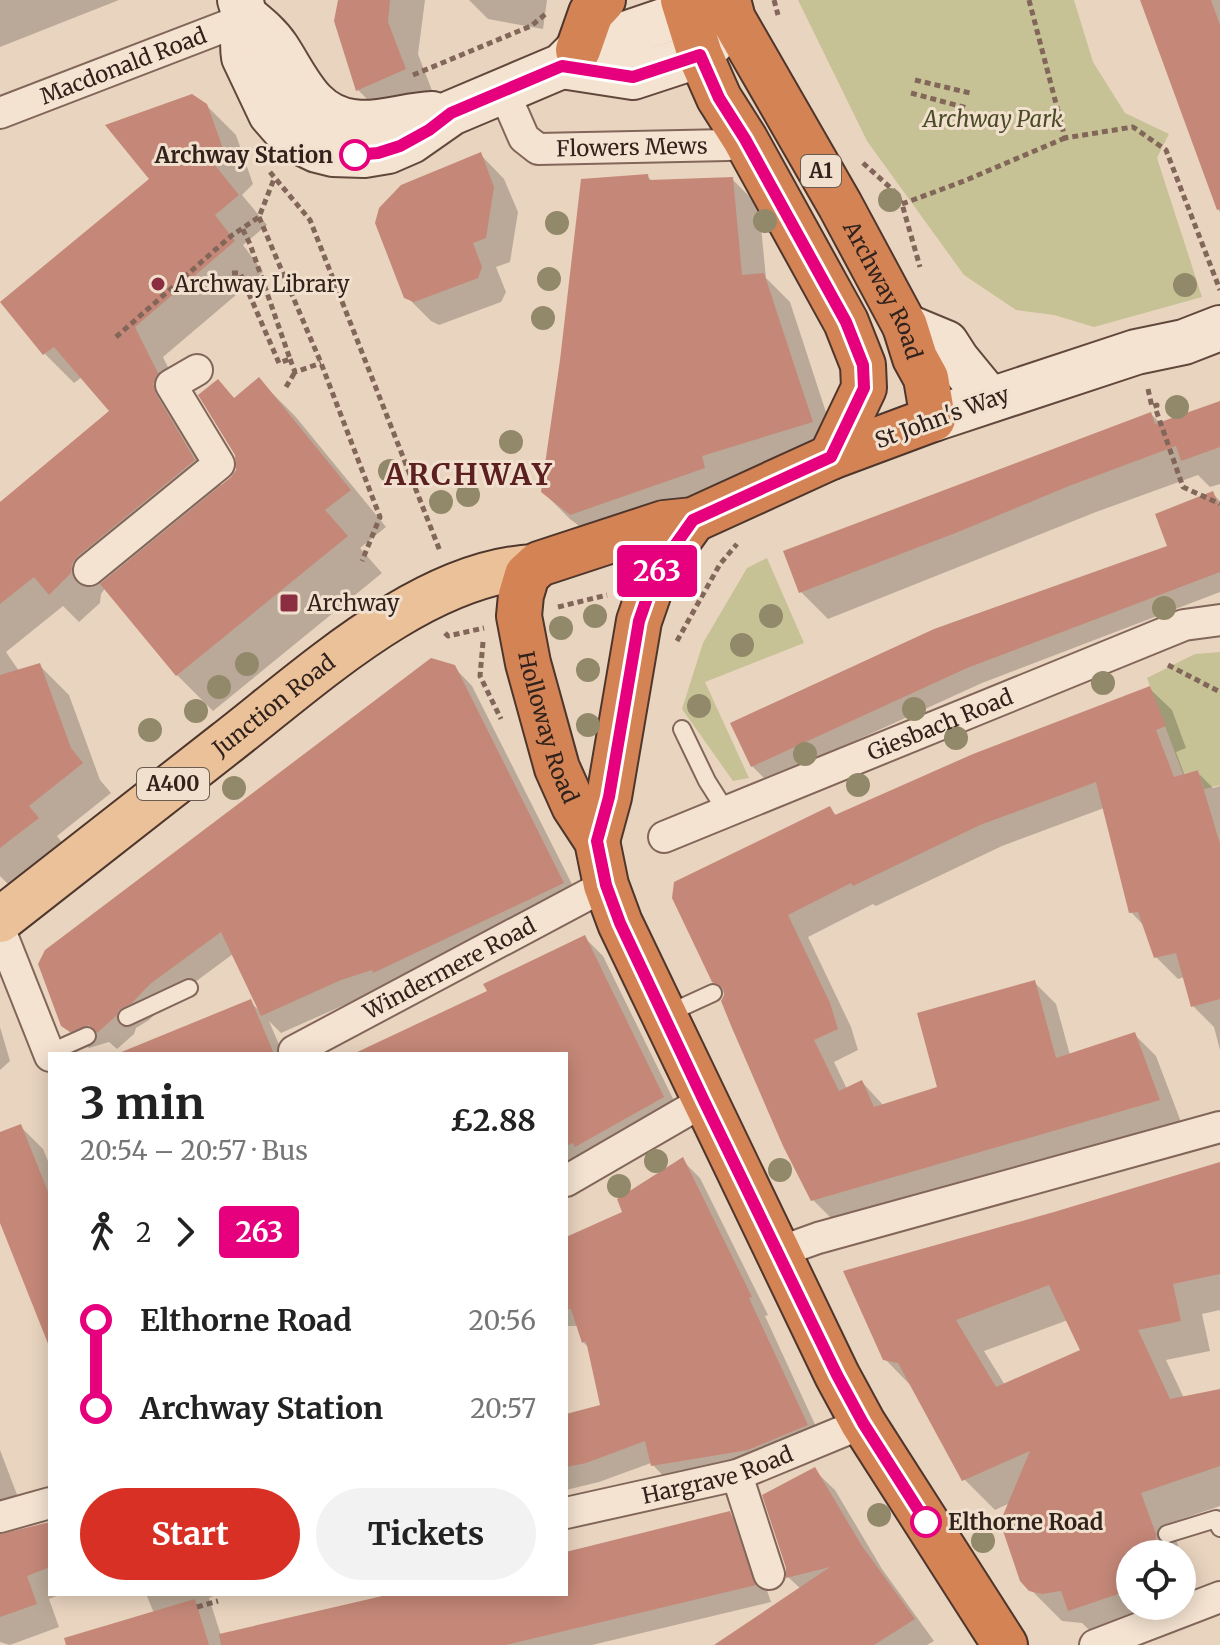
<!DOCTYPE html>
<html lang="en">
<head>
<meta charset="utf-8">
<style>
  :root { --surface:#fff; --page:#f2f2f2; --text:#222; --muted:#767676; --accent:#d93025 }
  body { margin:0; font-family:Merriweather,serif; background:var(--page); color:var(--text); height:100vh; display:flex; flex-direction:column; font-size:30px; white-space:nowrap }
  * { box-sizing:border-box; margin:0 }
  p { font-size:26px; color:var(--muted) }
  .icon { flex:none; width:44px; height:44px; fill:none; stroke:currentColor; stroke-width:2; stroke-linecap:round; stroke-linejoin:round }
  .map { position:relative; flex:1; overflow:hidden }
  .sheet { position:absolute; left:48px; top:1052px; width:520px; height:544px; display:flex; flex-direction:column; background:var(--surface); border-radius:0px; box-shadow:0 4px 20px #0003 }
  .sheet>* { flex:none }
  .badge { padding:0 16px; border-radius:6px; font-size:28px; line-height:52px }
  .tools { position:absolute; left:1116px; top:1540px; display:grid; gap:16px }
  .tools a { display:grid; place-items:center; width:80px; height:80px; border-radius:50%; background:var(--surface); box-shadow:0 4px 20px #0003; font-size:40px }
  .map>.badge { position:absolute; translate:-50% -50%; box-shadow:0 0 0 4px #fff }
  .legs { display:flex; align-items:center; gap:12px; height:88px; padding:0 32px; font-size:26px }
  .legs p { margin-inline-start:auto }
  .head { display:flex; align-items:center; justify-content:space-between; height:136px; padding:0 32px }
  h1 { font-size:44px; font-weight:700; line-height:60px }
  .action { display:flex; gap:16px; margin-top:auto; padding:16px 32px }
  .action a { flex:1; height:92px; border-radius:48px; background:var(--accent); color:#fff; font-size:32px; font-weight:700; line-height:92px; text-align:center }
  .action a+a { background:var(--page); color:var(--text) }
  ul { padding:0 32px; list-style:none }
  li { display:flex; align-items:center; gap:28px; height:88px; font-size:30px }
  li i { display:grid; place-items:center; width:12px; height:100%; margin:0 10px; background:currentColor }
  li i::after { content:''; width:20px; height:20px; margin:-10px; border:6px solid; border-radius:50%; background:var(--surface) }
  li p { margin-inline-start:auto }
  li:first-child i { background:linear-gradient(#0000 50%,currentColor 0) }
  li:last-child i { background:linear-gradient(currentColor 50%,#0000 0) }
  .map>svg:first-child { display:block }
</style>
</head>
<body>
<div class="map">
<svg width="1220" height="1645" viewBox="0 0 1220 1645">
  <rect width="100%" height="100%" fill="#e9d4bf"/>
  <g fill="#c6c295">
    <path d="M798,0H1074L1093,62L1125,113L1169,134L1157,158L1202,297L1094,327L1054,315L1016,310L964,275L867,141Z"/>
    <path d="M767,558L804,643L705,682L749,778L733,781L682,709L703,643L747,568Z"/>
    <path d="M1220,652V785L1204,789L1198,770L1183,774L1147,678L1195,654Z"/>
  </g>
  <g fill="#0003" fill-rule="evenodd">
    <path d="M0,0H119L0,47Z"/>
    <path d="M340,0H425L418,54L436,101L389,121L358,90Z"/>
    <path d="M469,0H547L543,29L488,19Z"/>
    <path d="M1142,0H1220V213Z"/>
    <path d="M206,105L236,135L253,184L242,195L267,225L243,245L263,272L163,357L186,404L184,426L222,487L238,471L237,455L218,382L235,399L259,380L295,416L386,527L360,548L382,573L213,711L177,675L106,587L101,594L100,603L79,622L63,606L6,652L19,671L39,665L69,695L100,780L111,793L57,836L66,848L13,889L0,876V505L112,411L82,377L74,383L45,354L152,179Z"/>
    <path d="M480,154L504,179L518,212L510,262L496,267L506,292L501,302L439,325L431,321L406,296Z"/>
    <path d="M647,176L653,182L732,179L759,206L766,278L790,302L838,449L599,541L570,519L543,492Z"/>
    <path d="M1220,403V484L1210,487L1198,475L1096,512L828,619L801,592L1151,414L1161,424Z"/>
    <path d="M1213,494L1220,501V592L982,683L767,781L752,766L1170,547Z"/>
    <path d="M454,667L472,686L581,902L390,987L360,998L281,1033L269,1021L283,1054H123L250,1002L261,1012L233,954L168,1002L149,1020L136,1028L134,1034L117,1049L109,1042L89,1048L63,1025Z"/>
    <path d="M1150,689L1172,710L1186,748L1176,752L1185,776L1197,772L1213,788L1220,786V1050L1214,1027L1193,1006L1185,977L1178,979L1156,957L1145,927L1131,912L1104,808L1002,846L876,906L873,904L808,937L851,1027L858,1050L834,1062L847,1089L862,1082L884,1106L940,1088L1034,982L1056,1004L1070,1055L1134,1034L1156,1056L1181,1122L835,1222L813,1200L725,993L714,981L830,809L837,816Z"/>
    <path d="M585,938L603,956L681,1115L566,1172V1054H357L490,992Z"/>
    <path d="M0,1027L10,1061L0,1070Z"/>
    <path d="M20,1126L43,1149L50,1166V1345L0,1217V1134Z"/>
    <path d="M682,1160L700,1178L768,1315L765,1316L824,1444L670,1483L651,1463L599,1482L566,1490V1415L603,1407L589,1348L583,1342L578,1326H566V1239L625,1213Z"/>
    <path d="M1220,1164V1310L1202,1314L1210,1351L1166,1360L1184,1398L1220,1390V1506L1170,1523L1181,1554H1130V1606H1157L1100,1641L1082,1623L1062,1621L1021,1580L1010,1503L995,1510L964,1479L915,1390L885,1359ZM1068,1320L1083,1351L1005,1385L984,1351Z"/>
    <path d="M0,1450L21,1505L0,1513Z"/>
    <path d="M814,1470L835,1490L882,1569L934,1641L927,1645H718L801,1589L788,1577Z"/>
    <path d="M729,1513L746,1530L771,1602L592,1645H234L394,1594H566V1552Z"/>
    <path d="M50,1524V1594H62L49,1599L59,1627L10,1645L0,1642V1558Z"/>
    <path d="M1182,1556L1187,1570L1182,1586Z"/>
    <path d="M146,1594H218L209,1598L224,1645H113L154,1613Z"/>
  </g>
  <g fill="#c58878" fill-rule="evenodd">
    <path d="M338,0H390L388,22L406,69L356,91L334,21Z"/>
    <path d="M1140,0H1211L1220,25V209L1217,210Z"/>
    <path d="M192,94L207,104L225,154L214,164L239,195L215,215L235,241L135,327L158,373L153,384L156,394L195,460L78,556L72,564L71,573L49,595L34,577L0,604V502L109,411L54,347L43,355L0,302L149,179L105,125Z"/>
    <path d="M481,152L494,187L486,238L473,243L482,267L478,278L414,302L404,298L375,223L379,208L401,185Z"/>
    <path d="M648,174L649,180L733,177L742,275L764,273L813,422L702,456L705,468L570,515L541,492L560,360L581,179Z"/>
    <path d="M259,377L351,490L325,510L348,536L176,676L100,584L231,477L236,470L235,455L198,395L218,379L234,398Z"/>
    <path d="M1220,401V447L1181,461L1176,446L1069,486L958,532L799,593L783,551L1151,412L1155,424Z"/>
    <path d="M1213,491L1220,508V572L967,668L751,767L730,723L934,629L1167,546L1155,514Z"/>
    <path d="M431,658L455,665L564,883L373,973L372,970L341,980L261,1016L221,932L150,984L132,1003L119,1010L116,1016L97,1033L89,1025L70,1032L61,1026L38,964L45,950Z"/>
    <path d="M40,663L71,748L83,763L29,806L39,818L0,848V675Z"/>
    <path d="M1150,686L1166,726L1156,730L1174,777L1198,770L1220,844V999L1191,1007L1176,953L1154,958L1138,912L1129,913L1096,782L980,825L853,886L851,883L788,915L830,1003L838,1029L814,1040L839,1091L862,1080L874,1107L937,1087L917,1013L1035,980L1056,1058L1135,1032L1160,1100L811,1201L783,1146L732,1028L721,1001L724,995L723,988L712,982L672,898L674,882L830,806L835,815L973,754Z"/>
    <path d="M585,935L664,1097L575,1147L573,1143L566,1146V1054H353L487,991L483,984Z"/>
    <path d="M251,999L274,1054H119V1053Z"/>
    <path d="M21,1124L50,1197L49,1346L0,1223V1132Z"/>
    <path d="M683,1157L752,1297L749,1298L808,1425L748,1450L651,1466L645,1441L586,1463L566,1467V1414L600,1405L586,1341L582,1343L571,1309H566V1237L622,1212L617,1199Z"/>
    <path d="M1220,1162V1274L1173,1284L1181,1321L1138,1330L1170,1399L1220,1389V1466L1141,1493L1156,1534L1154,1554H1130V1590L1068,1611L1061,1591L1042,1594L1029,1591L1020,1581L1002,1528L1001,1520L1030,1451L962,1481L898,1363L883,1360L843,1271L1054,1212ZM1049,1285L1080,1350L996,1387L956,1320Z"/>
    <path d="M815,1467L862,1546L915,1619L874,1645H714L830,1567L786,1578V1568L762,1495Z"/>
    <path d="M730,1511L756,1585L506,1645H221L219,1634L391,1594H566V1552Z"/>
    <path d="M50,1522V1567L27,1576L37,1604L0,1617V1534Z"/>
    <path d="M195,1599L209,1645H66L64,1638Z"/>
  </g>
  <g fill="none" stroke-linecap="round" stroke-linejoin="round">
    <defs>
      <g id="lane">
        <path d="M682,729L707,781L726,811"/>
        <path d="M667,1014L713,993"/>
        <path d="M127,1017L189,988"/>
        <path d="M49,1053L87,1036"/>
        <path d="M1167,1534L1216,1519L1220,1528"/>
      </g>
      <g id="street">
        <path id="s1" d="M503,90L524,138L538,149L728,145L745,139"/>
        <path id="s2" d="M0,113L247,18"/>
        <path d="M89,570L219,464L171,385L197,370"/>
        <path id="s3" d="M664,837L1184,625L1220,620"/>
        <path d="M0,930L50,1056"/>
        <path id="s4" d="M294,1051L606,885"/>
        <path d="M566,1181L704,1101"/>
        <path d="M779,1252L818,1238L1220,1127"/>
        <path d="M737,1475L769,1574"/>
        <path id="s5" d="M566,1513L737,1475L863,1423"/>
        <path d="M0,1517L50,1503"/>
        <path d="M1095,1645L1220,1597"/>
      </g>
      <g id="secondary">
        <path d="M240,0C250,27 240,32 244,57L271,114L292,138L317,150L333,154L364,155L388,151L411,141L451,113L562,66L578,50L687,13L723,18"/>
        <path d="M247,18C258,27 269,36 277,48C298,80 311,117 353,122C379,126 406,115 432,114"/>
        <path d="M562,66L633,77L700,55L727,26"/>
        <path d="M905,326L946,343L957,360L989,399"/>
        <path d="M933,419L1136,352L1184,342L1220,328"/>
      </g>
      <g id="primary">
        <path id="s6" d="M0,920C75,861 150,802 226,743C311,677 423,572 534,567"/>
      </g>
      <g id="highway">
        <path d="M683,0L700,55L719,98L745,139L846,322L863,365L864,388L831,457"/>
        <path id="s7" d="M728,0L733,19L840,205L905,326L915,358L926,378L933,419L831,457L693,520L664,523L539,564L527,575L521,595L519,616L528,663L557,768L574,806L597,841L606,885L620,923L837,1375L863,1423L1005,1645"/>
        <path d="M578,50L591,13L603,0"/>
        <path d="M597,841L609,797L639,621L656,572L693,520"/>
      </g>
    </defs>
    <use href="#lane" stroke="#816659" stroke-width="20"/>
    <use href="#street" stroke="#816659" stroke-width="34"/>
    <use href="#secondary" stroke="#62483c" stroke-width="48"/>
    <use href="#primary" stroke="#4e362d" stroke-width="48"/>
    <use href="#highway" stroke="#4e362d" stroke-width="48"/>
    <g stroke="#816659" stroke-width="5" stroke-dasharray="6 4" stroke-linecap="butt">
      <path d="M774,0L778,15"/>
      <path d="M1029,0L1065,138L1133,127L1166,150L1220,290"/>
      <path d="M413,75L531,26L548,12"/>
      <path d="M915,80L970,93"/>
      <path d="M911,93L967,108"/>
      <path d="M863,163L893,190L902,204L920,267"/>
      <path d="M270,172L310,220L440,551"/>
      <path d="M902,204L964,181L1065,138"/>
      <path d="M259,217L321,363L380,517L362,561"/>
      <path d="M232,273H240L279,363L290,359L250,244L242,228"/>
      <path d="M116,337L231,236L259,217L274,179"/>
      <path d="M290,359L295,372L321,363"/>
      <path d="M286,387L295,372"/>
      <path d="M1148,389L1152,407L1157,405L1156,410L1183,487L1220,504"/>
      <path d="M558,607L607,595"/>
      <path d="M445,633L448,636L484,628"/>
      <path d="M677,641L720,564L737,544"/>
      <path d="M483,642L480,676L501,719"/>
      <path d="M1168,665L1220,692"/>
      <path d="M197,1607L218,1601"/>
    </g>
    <use href="#lane" stroke="#f5e3d1" stroke-width="16"/>
    <use href="#street" stroke="#f5e3d1" stroke-width="30"/>
    <use href="#secondary" stroke="#f5e3d1" stroke-width="44"/>
    <use href="#primary" stroke="#ebc199" stroke-width="44"/>
    <use href="#highway" stroke="#d48355" stroke-width="44"/>
  </g>
  <g fill="#92896a">
    <circle cx="890" cy="200" r="12"/>
    <circle cx="765" cy="221" r="12"/>
    <circle cx="557" cy="223" r="12"/>
    <circle cx="549" cy="279" r="12"/>
    <circle cx="1185" cy="285" r="12"/>
    <circle cx="543" cy="318" r="12"/>
    <circle cx="1177" cy="407" r="12"/>
    <circle cx="511" cy="442" r="12"/>
    <circle cx="390" cy="471" r="12"/>
    <circle cx="468" cy="495" r="12"/>
    <circle cx="441" cy="502" r="12"/>
    <circle cx="1164" cy="608" r="12"/>
    <circle cx="595" cy="616" r="12"/>
    <circle cx="771" cy="616" r="12"/>
    <circle cx="561" cy="628" r="12"/>
    <circle cx="742" cy="645" r="12"/>
    <circle cx="247" cy="664" r="12"/>
    <circle cx="588" cy="670" r="12"/>
    <circle cx="1103" cy="683" r="12"/>
    <circle cx="219" cy="687" r="12"/>
    <circle cx="699" cy="706" r="12"/>
    <circle cx="914" cy="709" r="12"/>
    <circle cx="196" cy="711" r="12"/>
    <circle cx="588" cy="725" r="12"/>
    <circle cx="150" cy="730" r="12"/>
    <circle cx="956" cy="738" r="12"/>
    <circle cx="805" cy="754" r="12"/>
    <circle cx="858" cy="785" r="12"/>
    <circle cx="234" cy="788" r="12"/>
    <circle cx="656" cy="1161" r="12"/>
    <circle cx="780" cy="1170" r="12"/>
    <circle cx="619" cy="1186" r="12"/>
    <circle cx="879" cy="1515" r="12"/>
    <circle cx="983" cy="1541" r="12"/>
  </g>
  <g fill="none" stroke-linecap="round" stroke-linejoin="round">
    <defs>
      <path id="line-1" d="M355,155L378,153L400,146L429,130L451,113L562,66L633,77L700,55L719,98L745,139L846,322L863,365L864,388L831,457L693,520L656,572L639,621L609,797L597,841L606,885L620,923L704,1101L837,1375L863,1423L926,1522"/>
    </defs>
    <use href="#line-1" stroke="#fff" stroke-width="18"/>
    <use href="#line-1" stroke="#e6007e" stroke-width="12"/>
  </g>
  <g fill="#fff" stroke="#e6007e" stroke-width="4">
    <circle cx="355" cy="155" r="14"/>
    <circle cx="926" cy="1522" r="14"/>
  </g>
  <g fill="#8b2e41" stroke="#f2e0ce" stroke-width="3">
    <circle cx="158" cy="284" r="8"/>
    <rect x="279" y="593" width="20" height="20" rx="4"/>
  </g>
  <g text-anchor="middle" stroke-width="6" stroke-linejoin="round" paint-order="stroke">
    <g fill="#f2e0ce" stroke="#6b5b51" stroke-width="2">
      <rect x="801" y="155" width="40" height="32" rx="6"/>
      <rect x="137" y="768" width="72" height="32" rx="6"/>
    </g>
    <g font-size="20" font-weight="bold" fill="#31221c">
      <text x="821" y="178">A1</text>
      <text x="173" y="791">A400</text>
    </g>
    <g font-size="22" fill="#31221c" stroke="#f2e0ce">
      <text dy="8" stroke="none"><textPath href="#s2" startOffset="132">Macdonald Road</textPath></text>
      <text dy="8" stroke="none"><textPath href="#s1" startOffset="164">Flowers Mews</textPath></text>
      <text dy="8" stroke="none"><textPath href="#s7" startOffset="330">Archway Road</textPath></text>
      <text transform="translate(942 417) rotate(-20)" y="8">St John's Way</text>
      <text dy="8" stroke="none"><textPath href="#s6" startOffset="348">Junction Road</textPath></text>
      <text dy="8" stroke="none"><textPath href="#s3" startOffset="298">Giesbach Road</textPath></text>
      <text dy="8" stroke="none"><textPath href="#s7" startOffset="1064">Holloway Road</textPath></text>
      <text dy="8" stroke="none"><textPath href="#s4" startOffset="176">Windermere Road</textPath></text>
      <text dy="8" stroke="none"><textPath href="#s5" startOffset="156">Hargrave Road</textPath></text>
    </g>
    <g font-size="22" font-style="italic" fill="#4a4c25" stroke="#f2e0ce">
      <text x="993" y="127">Archway Park</text>
    </g>
    <g font-size="22" font-weight="bold" fill="#31221c" stroke="#f2e0ce" text-anchor="end">
      <text x="333" y="163">Archway Station</text>
      <text x="948" y="1530" text-anchor="start">Elthorne Road</text>
    </g>
    <g font-size="22" fill="#31221c" stroke="#f2e0ce" text-anchor="start">
      <text x="174" y="292">Archway Library</text>
      <text x="307" y="611">Archway</text>
    </g>
    <g font-size="30" font-weight="bold" letter-spacing="2" fill="#5b201f" stroke="#f2e0ce">
      <text x="469" y="485">ARCHWAY</text>
    </g>
  </g>
</svg>
<div class="tools">
<a><svg class="icon" aria-label="locate" viewBox="0 0 24 24"><circle cx="12" cy="12" r="6"/><path d="M12 2v4M12 18v4M2 12h4M18 12h4"/></svg></a>
</div>
<b class="badge" style="left:657px;top:571px;background:#e6007e;color:#fff">263</b>
<section class="sheet">
<div class="head"><div><h1>3 min</h1><p>20:54 – 20:57 · Bus</p></div><b>£2.88</b></div>
<div class="legs"><svg class="icon" aria-label="walk" viewBox="0 0 24 24"><circle cx="13" cy="4" r="2"/><path d="M13 8l-2 6 4 7M11 14l-3 7M7 12l3-4h3l4 4"/></svg>2<svg class="icon" aria-label="forward" viewBox="0 0 24 24"><path d="M9 5l7 7-7 7"/></svg><b class="badge" style="background:#e6007e;color:#fff">263</b></div>
<ul>
<li><i style="color:#e6007e"></i><b>Elthorne Road</b><p>20:56</p></li>
<li><i style="color:#e6007e"></i><b>Archway Station</b><p>20:57</p></li>
</ul>
<div class="action"><a>Start</a><a>Tickets</a></div>
</section>
</div>
</body>
</html>
